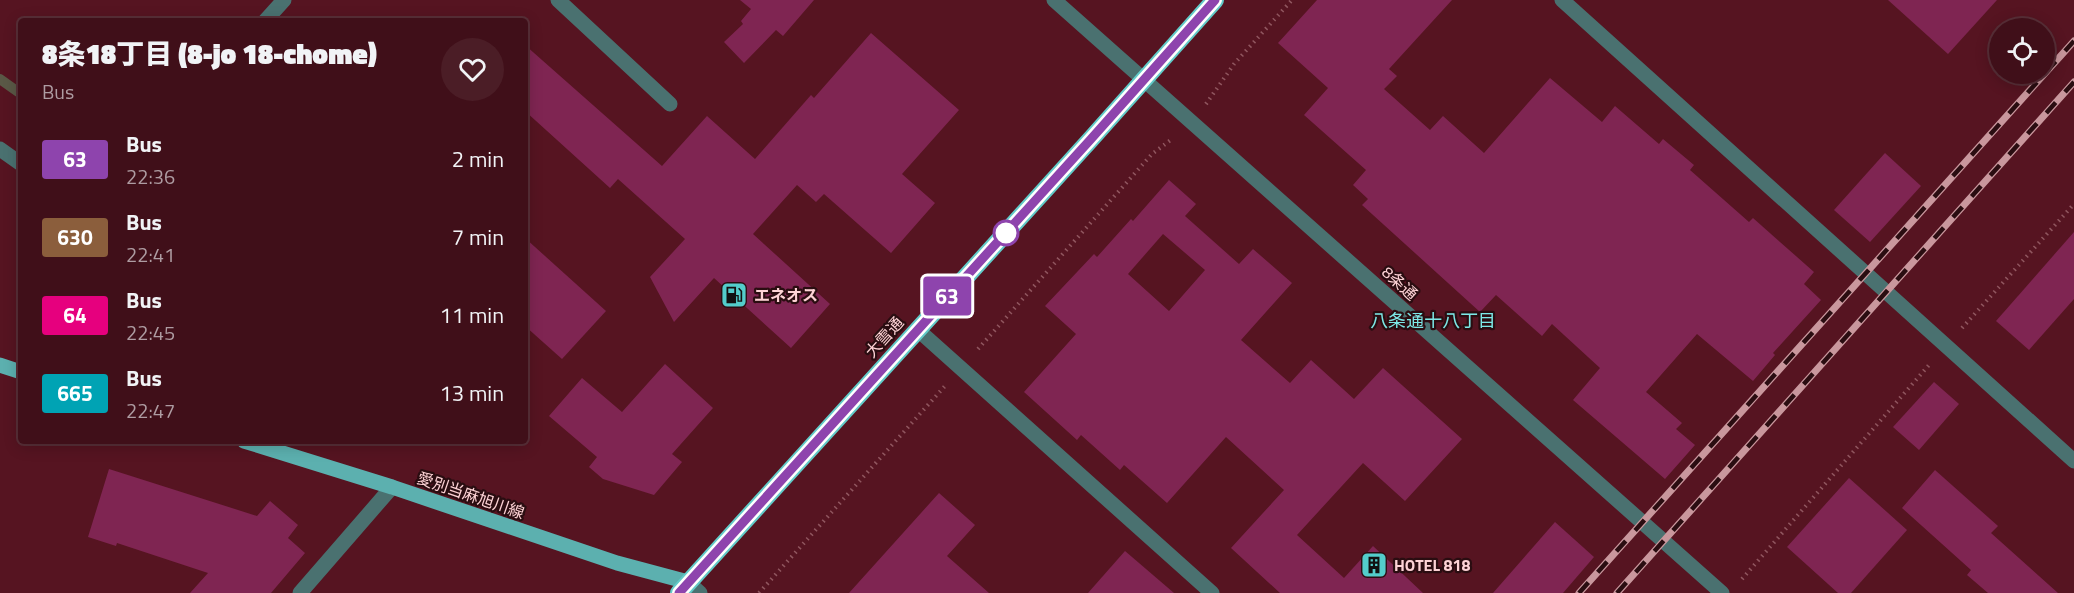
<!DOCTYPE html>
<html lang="en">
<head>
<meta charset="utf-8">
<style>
  :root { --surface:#400f19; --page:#4b1d26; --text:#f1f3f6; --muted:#ae9ca2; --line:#592f38 }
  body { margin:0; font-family:"Titillium Web","Noto Sans JP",sans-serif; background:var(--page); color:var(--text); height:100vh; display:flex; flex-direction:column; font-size:22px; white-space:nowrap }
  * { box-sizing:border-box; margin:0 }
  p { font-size:20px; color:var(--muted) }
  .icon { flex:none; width:33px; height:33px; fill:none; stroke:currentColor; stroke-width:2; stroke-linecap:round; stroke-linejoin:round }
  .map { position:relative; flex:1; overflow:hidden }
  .sheet { position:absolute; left:18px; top:18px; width:510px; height:426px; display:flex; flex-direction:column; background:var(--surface); border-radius:6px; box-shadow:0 3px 15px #0003,0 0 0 2px var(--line) }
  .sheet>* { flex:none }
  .badge { padding:0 12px; border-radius:4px; font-size:21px; line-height:39px }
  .buttons { position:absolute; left:1989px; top:18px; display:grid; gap:12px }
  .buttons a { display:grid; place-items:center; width:66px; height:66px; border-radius:50%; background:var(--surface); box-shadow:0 3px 15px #0003,0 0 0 2px var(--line); font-size:30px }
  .map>.badge { position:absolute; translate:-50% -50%; box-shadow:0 0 0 3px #fff }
  .round { display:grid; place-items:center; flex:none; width:63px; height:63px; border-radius:32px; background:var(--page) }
  .head { display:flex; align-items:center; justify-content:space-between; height:102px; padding:0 24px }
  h1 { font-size:28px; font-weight:800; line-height:45px }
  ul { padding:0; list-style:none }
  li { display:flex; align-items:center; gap:18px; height:78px; padding:0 24px }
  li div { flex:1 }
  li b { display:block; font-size:22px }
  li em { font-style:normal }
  li .badge { min-width:66px; font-weight:700; text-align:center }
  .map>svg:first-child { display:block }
</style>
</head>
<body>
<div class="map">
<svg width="2074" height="593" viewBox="0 0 2074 593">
  <rect width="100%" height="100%" fill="#561421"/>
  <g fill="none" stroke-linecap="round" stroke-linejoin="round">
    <path stroke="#5a5846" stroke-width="10" d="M0,79L21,94"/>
  </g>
  <g fill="#7f2552" fill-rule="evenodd">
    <path d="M740,0H814L783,36L776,30L744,63L724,42L743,24L741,21L751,9Z"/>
    <path d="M1317,0H1452L1389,69L1397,76L1384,89L1430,130L1443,116L1484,153L1550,78L1602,122L1615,106L1659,144L1663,139L1694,165L1690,170L1749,222L1753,218L1814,272L1804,284L1821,300L1773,353L1775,355L1753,381L1697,334L1646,392L1682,423L1676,429L1695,445L1665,479L1573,400L1600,368L1552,324L1542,336L1496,295L1480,312L1362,205L1368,199L1353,185L1366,170L1304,115L1328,88L1278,43Z"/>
    <path d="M1888,0H1997L1948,54Z"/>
    <path d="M871,33L959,110L902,174L935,203L891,253L824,194L816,202L797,185L753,234L830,304L791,348L714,278L674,322L650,277L685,239L618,179L610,188L525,111V45L662,166L707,116L755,159L811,95L814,98Z"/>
    <path d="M1885,153L1921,186L1870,242L1834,210Z"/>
    <path d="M1169,180L1196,204L1185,216L1239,264L1253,249L1292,283L1241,340L1290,383L1311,360L1354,399L1383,368L1462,439L1405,501L1363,463L1297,535L1344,578L1373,546L1423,593H1280L1231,548L1284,490L1226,437L1167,503L1124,465L1120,470L1081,435L1077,440L1024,392L1076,334L1045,306L1094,254L1097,257L1131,219L1133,221ZM1163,234L1205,270L1169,311L1128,274Z"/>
    <path d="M2074,232V299L2029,350L1996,321Z"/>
    <path d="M525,238L606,311L562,359L525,326Z"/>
    <path d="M665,364L713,408L672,454L682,462L654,495L603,479L589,467L597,457L549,416L582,378L622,412Z"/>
    <path d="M1934,382L1959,404L1919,450L1893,427Z"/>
    <path d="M109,469L257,516L270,501L298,525L288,538L305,553L271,593H190L208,573L117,543L116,546L88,537Z"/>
    <path d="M1935,470L1998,526L1991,533L2058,593H1988L1967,575L1971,570L1902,508Z"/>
    <path d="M1849,478L1907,530L1851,593H1838L1787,547Z"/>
    <path d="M939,493L975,525L947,556L989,593H849Z"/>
    <path d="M1555,522L1594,557L1563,593H1493Z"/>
    <path d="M1125,551L1174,593H1088Z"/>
  </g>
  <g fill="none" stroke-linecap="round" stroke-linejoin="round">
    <g stroke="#90565f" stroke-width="4" stroke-dasharray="1.5 4.5" stroke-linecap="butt">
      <path d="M1206,104L1234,64L1292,0"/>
      <path d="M1962,328L2074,204"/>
      <path d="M978,349L1152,154L1172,139"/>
      <path d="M1742,579L1929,365"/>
      <path d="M759,593L945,386"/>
    </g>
    <g stroke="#4a7170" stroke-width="15">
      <path d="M558,0L670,104"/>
      <path d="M1054,0L1722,593"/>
      <path d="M1562,0L2074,461"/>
      <path d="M265,21L284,0"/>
      <path d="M0,149L21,164"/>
      <path d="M917,329L1212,593"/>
      <path d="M688,582L700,593"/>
      <path d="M300,593L392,487"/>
    </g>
    <g stroke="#5cb0af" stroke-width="15">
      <path d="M0,365L21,372"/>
      <path d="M244,441L392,487L617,563L688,582"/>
    </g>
    <path stroke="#61cac8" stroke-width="18" d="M679,593L1091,139L1215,0"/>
    <defs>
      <g id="rail">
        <path d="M1579,593L2074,41"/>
        <path d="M1617,593L2074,82"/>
      </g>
    </defs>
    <use href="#rail" stroke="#c9979d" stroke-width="7"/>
    <use href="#rail" stroke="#2a0d11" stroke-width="4.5" stroke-dasharray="14" stroke-linecap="butt"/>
  </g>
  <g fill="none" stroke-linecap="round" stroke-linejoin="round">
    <defs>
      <path id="line" d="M679,593L1091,139L1215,0"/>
    </defs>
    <use href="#line" stroke="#fff" stroke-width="14"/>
    <use href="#line" stroke="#8e44ad" stroke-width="9"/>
  </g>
  <defs>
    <symbol id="fuel-square" viewBox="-11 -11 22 22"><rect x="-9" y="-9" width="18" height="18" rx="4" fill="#53cdcb" stroke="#2a0d11"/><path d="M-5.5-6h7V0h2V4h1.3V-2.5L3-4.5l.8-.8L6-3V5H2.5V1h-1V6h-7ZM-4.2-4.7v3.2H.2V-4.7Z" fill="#111"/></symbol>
    <symbol id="building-square" viewBox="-11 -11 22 22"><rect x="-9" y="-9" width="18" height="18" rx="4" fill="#53cdcb" stroke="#2a0d11"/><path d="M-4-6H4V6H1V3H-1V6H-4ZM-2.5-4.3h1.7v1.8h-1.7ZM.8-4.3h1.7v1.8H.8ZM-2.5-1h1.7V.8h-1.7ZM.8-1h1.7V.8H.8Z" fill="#111"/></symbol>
  </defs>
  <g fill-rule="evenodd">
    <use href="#fuel-square" x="719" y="280" width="30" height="30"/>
    <use href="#building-square" x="1359" y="550" width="30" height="30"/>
  </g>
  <circle fill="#fff" stroke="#8e44ad" stroke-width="3" cx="1006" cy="233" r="12"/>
  <g text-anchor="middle" stroke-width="4.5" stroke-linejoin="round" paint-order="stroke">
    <g font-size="16" fill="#fed3d6" stroke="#2a0d11">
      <text transform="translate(1400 283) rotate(42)" y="6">8条通</text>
      <text transform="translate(884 337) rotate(-48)" y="6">大雪通</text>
      <text transform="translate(471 495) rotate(19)" y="6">愛別当麻旭川線</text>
    </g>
    <g font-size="16" font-weight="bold" fill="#fed3d6" stroke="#2a0d11" text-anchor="start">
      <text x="754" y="301">エネオス</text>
      <text x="1394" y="571">HOTEL 818</text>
    </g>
    <g font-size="18" fill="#7de9e7" stroke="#2a0d11">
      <text x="1433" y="327">八条通十八丁目</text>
    </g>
  </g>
</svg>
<div class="buttons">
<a><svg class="icon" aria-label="locate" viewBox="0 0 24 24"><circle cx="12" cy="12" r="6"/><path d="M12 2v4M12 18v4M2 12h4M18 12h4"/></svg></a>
</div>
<b class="badge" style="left:947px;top:296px;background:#8e44ad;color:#fff">63</b>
<section class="sheet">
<div class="head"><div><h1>8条18丁目 (8-jo 18-chome)</h1><p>Bus</p></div><a class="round"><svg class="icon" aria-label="heart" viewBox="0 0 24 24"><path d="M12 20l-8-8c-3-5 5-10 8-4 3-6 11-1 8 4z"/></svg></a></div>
<ul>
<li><span class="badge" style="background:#8e44ad;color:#fff">63</span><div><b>Bus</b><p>22:36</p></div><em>2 min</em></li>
<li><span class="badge" style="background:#8b5e3c;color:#fff">630</span><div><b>Bus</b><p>22:41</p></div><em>7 min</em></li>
<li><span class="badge" style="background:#e6007e;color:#fff">64</span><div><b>Bus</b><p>22:45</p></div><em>11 min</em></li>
<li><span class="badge" style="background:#00a3b4;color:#fff">665</span><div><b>Bus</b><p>22:47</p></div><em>13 min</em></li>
</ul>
</section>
</div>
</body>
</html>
